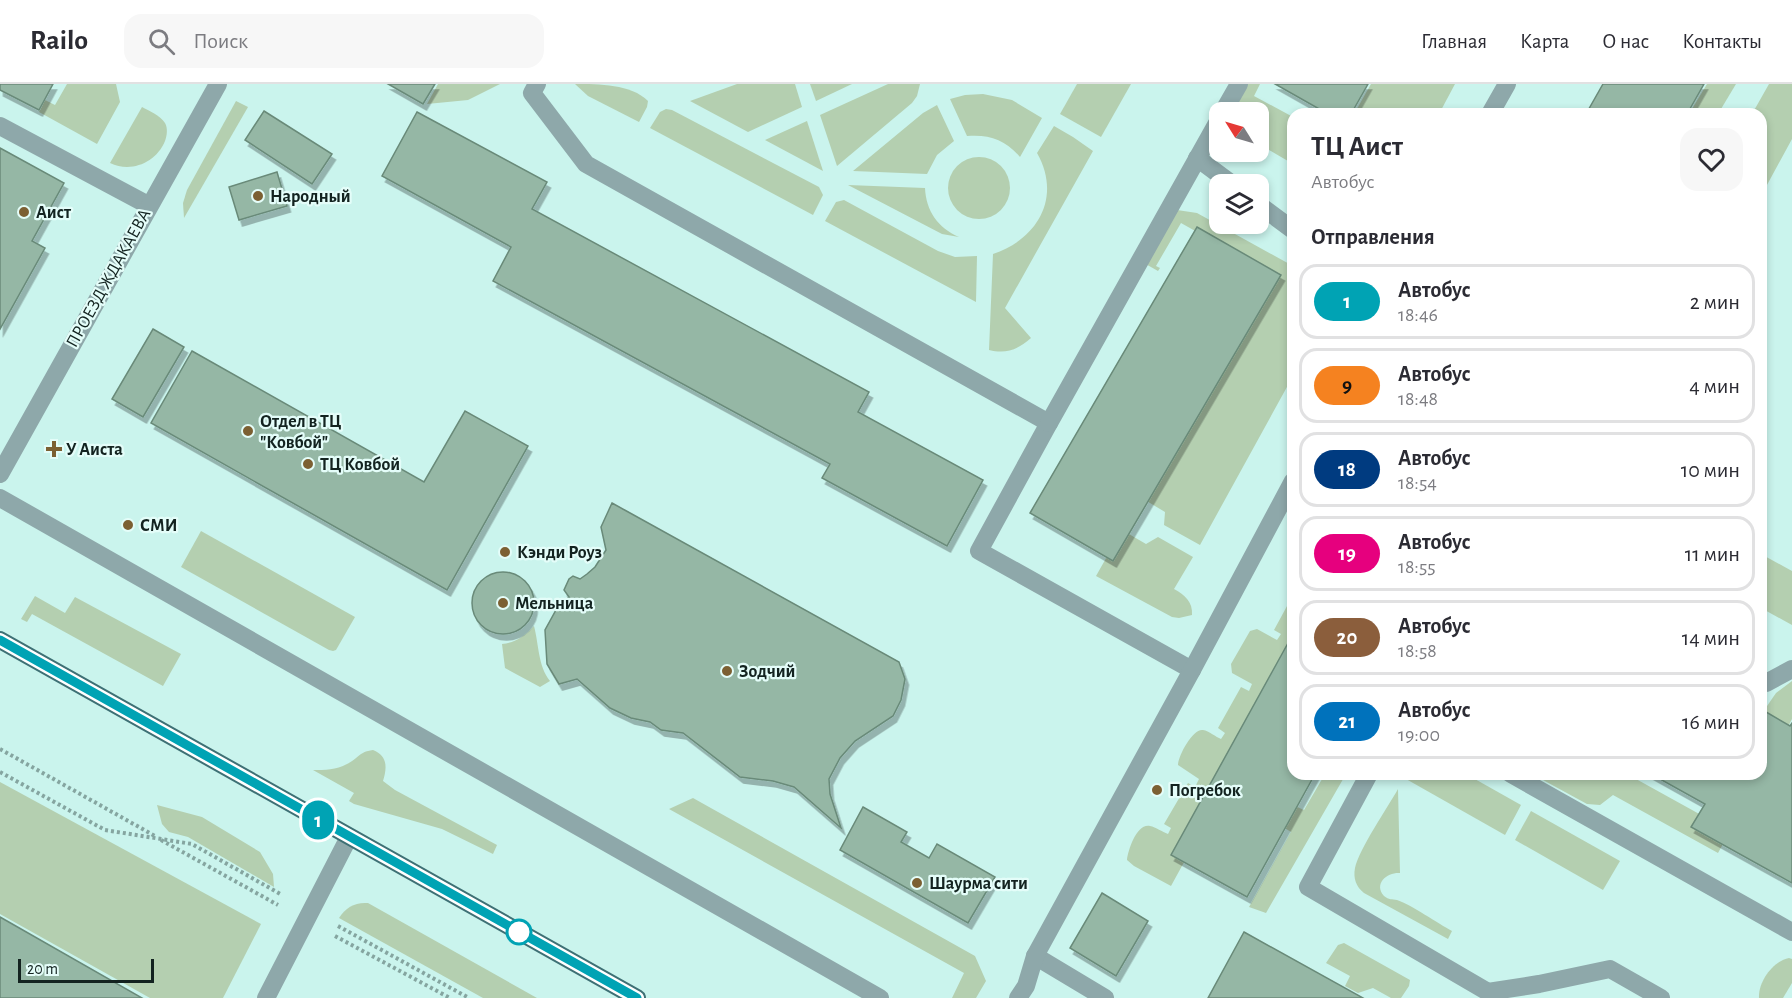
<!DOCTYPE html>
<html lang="ru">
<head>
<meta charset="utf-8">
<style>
  :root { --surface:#fff; --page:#f7f7f7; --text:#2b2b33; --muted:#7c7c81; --line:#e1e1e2 }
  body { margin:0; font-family:"Alegreya Sans",sans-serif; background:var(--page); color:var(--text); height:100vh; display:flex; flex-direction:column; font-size:22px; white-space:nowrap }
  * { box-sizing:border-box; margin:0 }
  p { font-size:20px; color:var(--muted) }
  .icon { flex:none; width:33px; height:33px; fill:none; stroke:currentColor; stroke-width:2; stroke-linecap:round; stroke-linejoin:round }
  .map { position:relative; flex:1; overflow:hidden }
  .drawer { position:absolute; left:1287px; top:24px; width:480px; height:672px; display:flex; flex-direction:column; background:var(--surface); border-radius:18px; box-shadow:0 3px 9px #0003 }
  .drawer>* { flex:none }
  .badge { padding:0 12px; border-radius:20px; font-size:21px; line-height:39px }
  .needle { width:39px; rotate:307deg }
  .buttons { position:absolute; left:1209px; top:18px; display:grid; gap:12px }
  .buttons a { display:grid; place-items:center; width:60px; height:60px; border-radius:12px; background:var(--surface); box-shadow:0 3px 9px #0003; font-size:30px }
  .scale { position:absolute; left:18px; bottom:15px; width:136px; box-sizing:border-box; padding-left:6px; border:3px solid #132320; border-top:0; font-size:16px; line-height:21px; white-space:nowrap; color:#132320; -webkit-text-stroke:4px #e4fdf9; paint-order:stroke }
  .map>.badge { position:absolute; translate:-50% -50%; box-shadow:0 0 0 3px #fff }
  h2 { padding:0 24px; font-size:22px; line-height:54px }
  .round { display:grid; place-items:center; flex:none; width:63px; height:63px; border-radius:18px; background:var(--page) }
  .headline { display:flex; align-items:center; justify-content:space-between; height:102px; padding:0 24px }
  h1 { font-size:28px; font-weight:700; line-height:45px }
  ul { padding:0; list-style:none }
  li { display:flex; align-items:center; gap:18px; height:75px; margin:0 12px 9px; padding:0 12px; border:3px solid var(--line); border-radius:18px }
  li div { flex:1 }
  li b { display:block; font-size:22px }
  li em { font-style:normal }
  li .badge { min-width:66px; font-weight:700; text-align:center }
  header { display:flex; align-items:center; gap:36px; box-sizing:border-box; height:84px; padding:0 30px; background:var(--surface); border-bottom:2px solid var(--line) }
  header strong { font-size:28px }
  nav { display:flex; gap:33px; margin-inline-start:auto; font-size:21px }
  .search { width:420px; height:54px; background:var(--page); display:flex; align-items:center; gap:15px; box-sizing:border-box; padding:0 21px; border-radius:18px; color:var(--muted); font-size:22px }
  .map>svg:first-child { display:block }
</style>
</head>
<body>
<header>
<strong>Railo</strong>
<div class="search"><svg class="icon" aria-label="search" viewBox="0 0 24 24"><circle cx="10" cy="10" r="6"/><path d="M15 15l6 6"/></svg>Поиск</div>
<nav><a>Главная</a><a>Карта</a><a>О нас</a><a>Контакты</a></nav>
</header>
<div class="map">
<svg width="1792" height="914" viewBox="0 0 1792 914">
  <defs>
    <filter id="shadow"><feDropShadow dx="3.5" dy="6" stdDeviation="0" flood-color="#0004"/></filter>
  </defs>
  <rect width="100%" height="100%" fill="#caf4ed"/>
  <g fill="#b4cfb0">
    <path d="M67,0H116L120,18L97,60L39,28L45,16L55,21Z"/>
    <path d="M438,0H500L468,16L427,20Z"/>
    <path d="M575,0C599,0 631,0 648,17L647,23L639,38L588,12Z"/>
    <path d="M737,0H795L802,23L748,48L690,17Z"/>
    <path d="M810,0H852L816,17Z"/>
    <path d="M888,0H920L917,12L912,19L837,82L820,31Z"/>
    <path d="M1077,0H1131L1101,53L1060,30Z"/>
    <path d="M1236,0H1260L1254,12L1293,33V80L1259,60L1258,28H1225Z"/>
    <path d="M1371,0H1455L1439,30H1354Z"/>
    <path d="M1707,0H1736L1718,30H1689Z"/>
    <path d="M1769,0H1792V55L1761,112V30H1752Z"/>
    <path d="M983,10L1012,16L1042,34L1020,73C1006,56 989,50 967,52L950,15L965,11Z"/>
    <path d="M236,17L248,23L184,134L183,119L187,106Z"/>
    <path d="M937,21L954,57L937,71L927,90L853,87L923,29Z"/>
    <path d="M142,23C149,27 160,31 165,39C168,44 167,52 165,57C156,79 131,89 110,79Z"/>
    <path d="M666,25L672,26L819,103L823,111L813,131L650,44L660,28Z"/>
    <path d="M807,37L823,87L765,56Z"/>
    <path d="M1054,42L1073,53L1093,67L1005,224L1031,254C1017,266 1006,270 989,266L993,170C1038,155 1062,113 1037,69Z"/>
    <circle cx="979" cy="104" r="31"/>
    <path d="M848,101L925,104C926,127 938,144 959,153L942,150Z"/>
    <path d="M844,116L938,167L955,173L977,172L976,218L825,137L836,118Z"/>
    <path d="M1177,126L1197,129L1293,182V292L1200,461L1164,441L1165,428L1140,413L1268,188L1181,139L1156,182L1160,184L1158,187L1135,174Z"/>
    <path d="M1122,446L1146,460L1158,453L1193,473L1174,505C1185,511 1193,518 1192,531L1179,534L1172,533L1096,492Z"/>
    <path d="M201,447L355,533L336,566L333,567L329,566L181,483Z"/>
    <path d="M1761,470L1792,487V541L1761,524Z"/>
    <path d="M1293,511V579L1171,802L1134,782L1127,776C1128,766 1137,739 1150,742C1156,743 1162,748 1168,750L1171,744L1164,740L1188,699L1195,703L1199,695L1178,681C1178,672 1193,644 1203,646C1209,647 1216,653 1221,655L1225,649L1218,644L1241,603L1249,607L1252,600L1232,589L1231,580L1250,547L1257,545L1277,556L1281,550L1274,546Z"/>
    <path d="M35,512L65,529L75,513L181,570L163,602L32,530L27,538L21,535Z"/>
    <path d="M534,542C539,561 538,582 550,597L540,603L505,584L502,560C515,559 525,552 534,542Z"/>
    <path d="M1792,597V635L1782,654L1761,642V623L1765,625L1776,609Z"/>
    <path d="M373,666C388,672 387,684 383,697L395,706L497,761L493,770L442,745L354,720L349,717L354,709L313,686C325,686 336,686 347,680C358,675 358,668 373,666Z"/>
    <path d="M1325,690H1346L1266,829L1249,823L1291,748L1283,743L1295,722L1304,726Z"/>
    <path d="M1410,690H1466L1521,721L1505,751L1406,695Z"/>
    <path d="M1532,690H1627L1730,747L1718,769L1613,711L1600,721L1587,720Z"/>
    <path d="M0,698L261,840L223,914H150L0,830Z"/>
    <path d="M1398,705L1400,789C1388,788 1373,799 1384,812C1389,816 1392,815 1397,816C1410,820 1439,840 1452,847L1448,855L1364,809C1356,803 1353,794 1355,784C1359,765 1388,723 1398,705Z"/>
    <path d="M693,714L975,872L986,897L976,914H952L964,889L669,725Z"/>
    <path d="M157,721L202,733L260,768L273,790L274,803L188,753L169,748L162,740Z"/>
    <path d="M1531,727L1620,777L1603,806L1515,756Z"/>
    <path d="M368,819L537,914H483L339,834C346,823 355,818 368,819Z"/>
    <path d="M1344,859L1410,896L1409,902L1401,914H1391L1373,904L1358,909L1345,902L1350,892L1326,879L1338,861Z"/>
    <path d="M1789,874L1792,875V899L1783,914H1759C1758,898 1773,877 1789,874Z"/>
  </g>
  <g fill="#95b7a5" stroke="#698a79" stroke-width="1.5" filter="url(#shadow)">
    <path d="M0,0H53L39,26L0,6Z"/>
    <path d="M388,0H435L423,20Z"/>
    <path d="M1275,0H1368L1351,30H1328Z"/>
    <path d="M1603,0H1704L1687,30H1586Z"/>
    <path d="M264,27L332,70L312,100L245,56Z"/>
    <path d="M417,28L547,98L532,125L869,308L858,328L983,396L947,462L822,394L830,380L493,197L511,163L382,92Z"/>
    <path d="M0,64L64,99L32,157L45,164L0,245Z"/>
    <path d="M277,88L287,122L239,136L229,103Z"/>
    <path d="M1197,143L1281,191L1113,477L1030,429Z"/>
    <path d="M153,245L184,263L143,333L112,315Z"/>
    <path d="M192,267L424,398L465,327L528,362L447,506L151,339Z"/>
    <path d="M612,419L899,578L905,595L901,616L893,632L855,657L840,674L829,695L830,710L841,744L794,703L773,697L740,693L683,649L661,646L650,638L631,634L610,624L577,595L559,600L547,580L545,546L556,526L569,513L564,506L569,495L573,492L580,495L587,490L595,483L606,466L601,443Z"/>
    <circle cx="503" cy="519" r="31"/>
    <path d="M1293,550V690H1315L1247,813L1171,771Z"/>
    <path d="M1761,625L1790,642L1792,639V799L1691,743L1705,720L1651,690H1761Z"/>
    <path d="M863,723L907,748L901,758L929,774L937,760L995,793L968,839L840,766Z"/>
    <path d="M1102,809L1148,837L1116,892L1070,864Z"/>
    <path d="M0,833L142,914H0Z"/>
    <path d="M1244,848L1363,914H1208Z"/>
  </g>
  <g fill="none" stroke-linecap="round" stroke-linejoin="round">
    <g stroke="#85a5a0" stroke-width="4" stroke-dasharray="3 3" stroke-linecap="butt">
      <path d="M0,665L155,752"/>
      <path d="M0,688L105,746L192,760L282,811"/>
      <path d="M161,756L278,821"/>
      <path d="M338,842L469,914"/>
      <path d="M335,852L450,914"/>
    </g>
    <g stroke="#8ea8aa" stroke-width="18">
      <path d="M537,0L532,9L586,80L1049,339L979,467L1192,586"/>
      <path d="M1223,28L1239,0"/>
      <path d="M0,42L148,121"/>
      <path d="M1197,74L1232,100"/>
      <path d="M1258,120L1293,146"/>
      <path d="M1049,339L1220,34"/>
      <path d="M0,414L880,914"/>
      <path d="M1761,597L1766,599L1792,585"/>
      <path d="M1369,690L1308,803L1488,908L1539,900L1610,885L1661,914"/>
      <path d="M1511,690L1792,848"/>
      <path d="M1035,872L1105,914"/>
      <path d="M266,914L349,753"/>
    </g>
    <g stroke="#8ea8aa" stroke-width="18">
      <path d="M1490,30L1507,0"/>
      <path d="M0,390L218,0"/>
      <path d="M1018,914L1026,902L1035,872L1192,586L1293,397"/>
    </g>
    <path stroke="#3e7075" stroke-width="18" d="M0,556L637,914"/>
  </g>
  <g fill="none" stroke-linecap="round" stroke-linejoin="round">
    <defs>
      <path id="line" d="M0,556L637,914"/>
    </defs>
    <use href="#line" stroke="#fff" stroke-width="14"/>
    <use href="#line" stroke="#00a3b4" stroke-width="9"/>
  </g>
  <g fill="#7c6033" stroke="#e4fdf9" stroke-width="2">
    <circle cx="258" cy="112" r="6"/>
    <circle cx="24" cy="128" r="6"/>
    <circle cx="248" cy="347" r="6"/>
    <path d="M51 356h6v6h6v6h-6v6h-6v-6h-6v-6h6z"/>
    <circle cx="308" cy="380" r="6"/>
    <circle cx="128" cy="441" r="6"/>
    <circle cx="505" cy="468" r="6"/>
    <circle cx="503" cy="519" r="6"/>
    <circle cx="727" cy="587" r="6"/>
    <circle cx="1157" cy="706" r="6"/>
    <circle cx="917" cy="799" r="6"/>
  </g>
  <circle fill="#fff" stroke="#00a3b4" stroke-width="3" cx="519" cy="848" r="12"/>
  <g text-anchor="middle" stroke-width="4.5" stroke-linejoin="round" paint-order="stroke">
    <g font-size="18" font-weight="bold" fill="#132320" stroke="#e4fdf9" text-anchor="start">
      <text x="270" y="118">Народный</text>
      <text x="36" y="134">Аист</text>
      <text x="260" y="343">Отдел в ТЦ<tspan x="260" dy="21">"Ковбой"</tspan></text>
      <text x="66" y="371">У Аиста</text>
      <text x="320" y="386">ТЦ Ковбой</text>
      <text x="140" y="447">СМИ</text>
      <text x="517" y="474">Кэнди Роуз</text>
      <text x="515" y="525">Мельница</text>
      <text x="739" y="593">Зодчий</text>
      <text x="1169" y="712">Погребок</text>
      <text x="929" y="805">Шаурма сити</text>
    </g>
    <g font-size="18" fill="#132320" stroke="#e4fdf9">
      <text transform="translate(108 194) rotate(-61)" y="6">ПРОЕЗД ЖДАКАЕВА</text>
    </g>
  </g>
</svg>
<div class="buttons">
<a><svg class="needle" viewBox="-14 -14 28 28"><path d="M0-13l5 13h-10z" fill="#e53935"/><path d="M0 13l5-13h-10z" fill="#7c7c81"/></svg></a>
<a><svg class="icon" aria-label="layers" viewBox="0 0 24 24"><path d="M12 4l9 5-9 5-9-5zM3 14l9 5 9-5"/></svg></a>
</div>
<div class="scale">20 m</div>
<b class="badge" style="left:318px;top:736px;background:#00a3b4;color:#fff">1</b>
<section class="drawer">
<div class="headline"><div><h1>ТЦ Аист</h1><p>Автобус</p></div><a class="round"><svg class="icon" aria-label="heart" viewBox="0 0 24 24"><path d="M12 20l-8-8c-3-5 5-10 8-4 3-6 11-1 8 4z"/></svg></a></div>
<h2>Отправления</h2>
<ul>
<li><span class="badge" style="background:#00a3b4;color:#fff">1</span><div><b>Автобус</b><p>18:46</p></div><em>2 мин</em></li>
<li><span class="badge" style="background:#f58220;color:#111">9</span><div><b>Автобус</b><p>18:48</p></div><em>4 мин</em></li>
<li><span class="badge" style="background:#003b80;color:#fff">18</span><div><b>Автобус</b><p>18:54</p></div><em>10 мин</em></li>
<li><span class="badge" style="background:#e6007e;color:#fff">19</span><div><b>Автобус</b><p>18:55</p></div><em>11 мин</em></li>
<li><span class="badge" style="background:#8b5e3c;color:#fff">20</span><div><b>Автобус</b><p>18:58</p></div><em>14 мин</em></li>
<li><span class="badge" style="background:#0072bc;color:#fff">21</span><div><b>Автобус</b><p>19:00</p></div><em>16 мин</em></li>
</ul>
</section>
</div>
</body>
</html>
